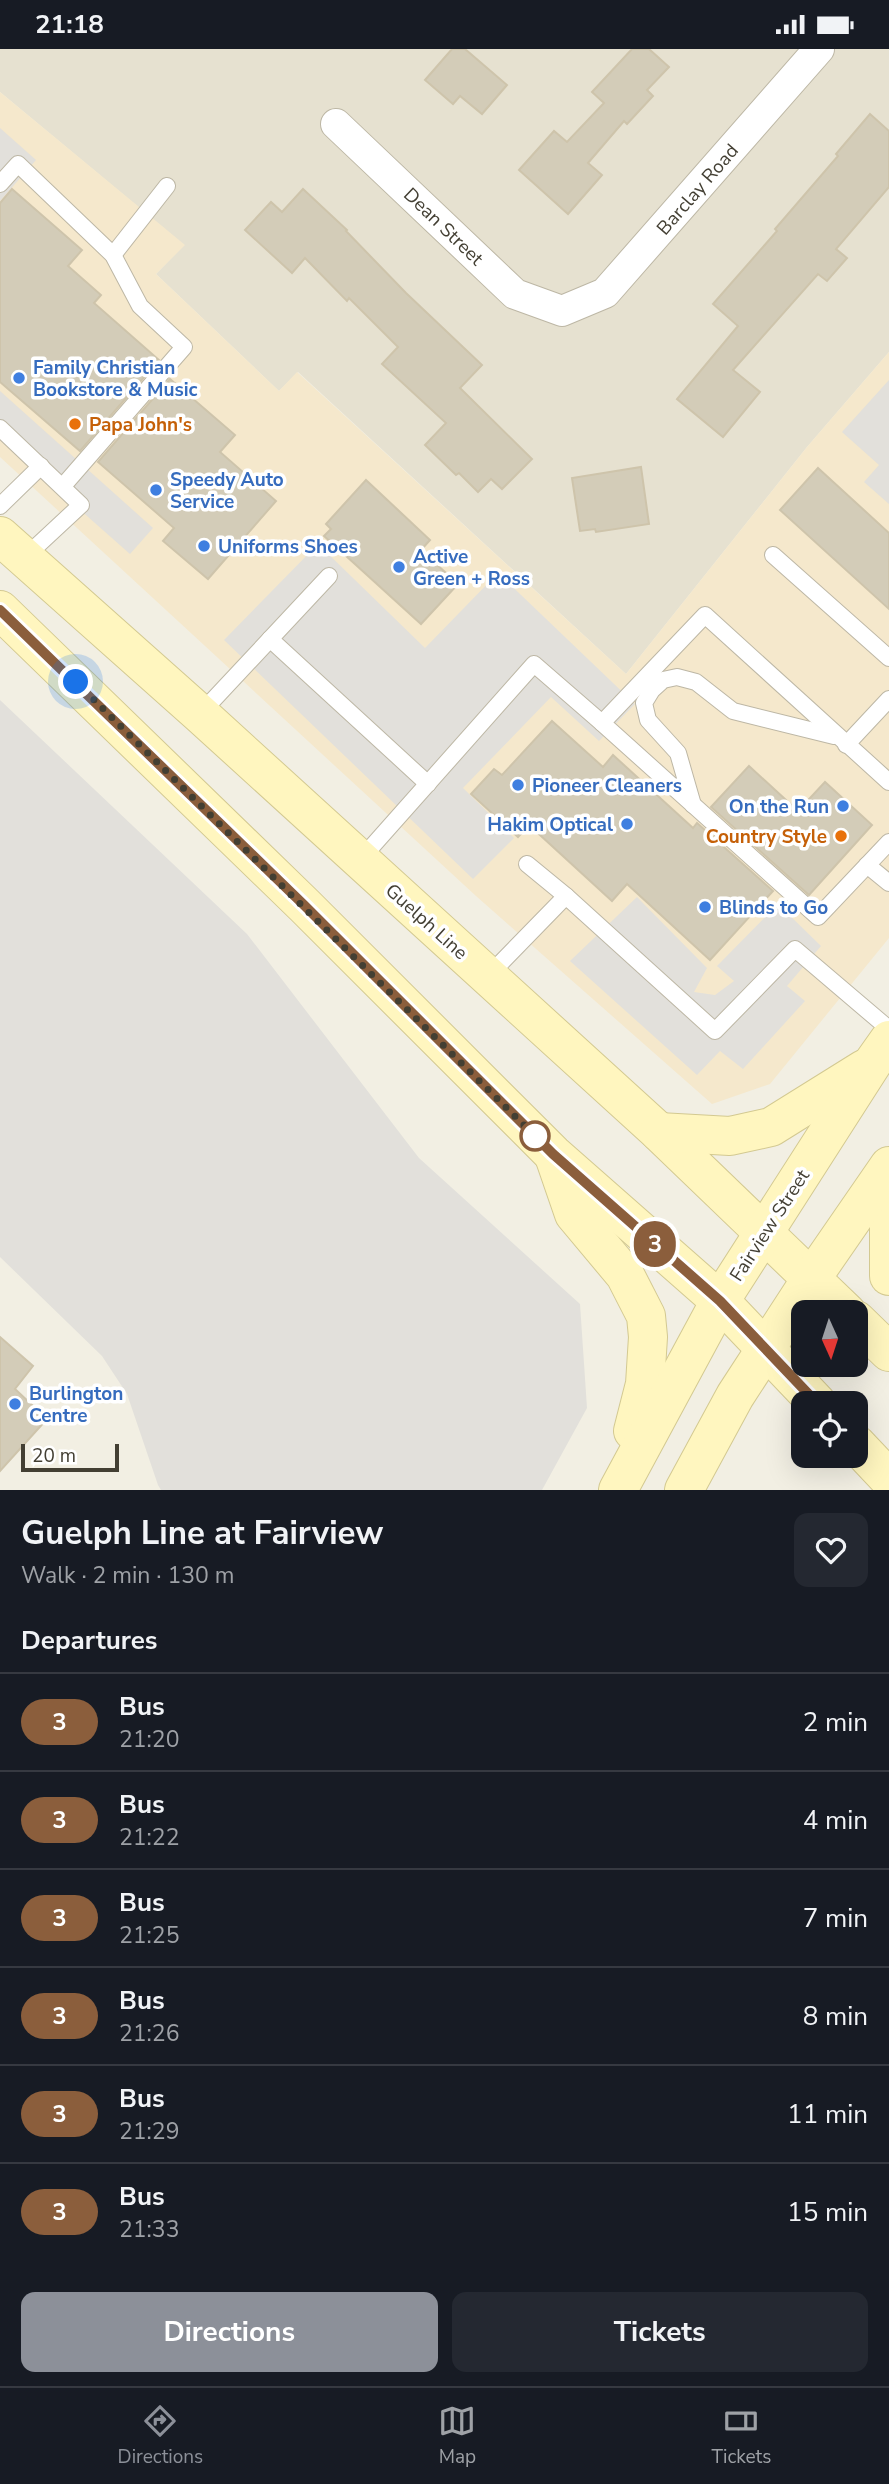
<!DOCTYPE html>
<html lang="en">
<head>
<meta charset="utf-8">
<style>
  :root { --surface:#171b24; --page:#242831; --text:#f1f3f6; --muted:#9ea1a6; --line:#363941; --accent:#8c9099 }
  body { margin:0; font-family:"Nunito Sans",sans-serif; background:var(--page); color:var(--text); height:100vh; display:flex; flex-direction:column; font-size:26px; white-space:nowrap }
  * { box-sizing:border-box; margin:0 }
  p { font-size:23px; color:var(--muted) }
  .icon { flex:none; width:38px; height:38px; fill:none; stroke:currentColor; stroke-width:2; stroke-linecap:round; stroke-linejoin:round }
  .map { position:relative; height:1441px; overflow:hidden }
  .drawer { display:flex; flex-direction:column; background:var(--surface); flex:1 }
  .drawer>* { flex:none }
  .badge { padding:0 14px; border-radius:23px; font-size:24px; line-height:46px }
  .needle { width:46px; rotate:177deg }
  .controls { position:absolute; left:791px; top:1251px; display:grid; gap:14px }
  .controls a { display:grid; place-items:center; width:77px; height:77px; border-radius:14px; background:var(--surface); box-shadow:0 7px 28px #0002; font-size:35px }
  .scale { position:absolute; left:21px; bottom:18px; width:98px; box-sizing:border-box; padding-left:7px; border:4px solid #433f33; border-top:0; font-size:19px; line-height:24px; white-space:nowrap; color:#433f33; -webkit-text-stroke:5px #fff; paint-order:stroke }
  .you { position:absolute; width:35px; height:35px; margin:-18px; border:5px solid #fff; border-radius:50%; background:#1a73e8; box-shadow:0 0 0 10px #1a73e833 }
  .map>.badge { position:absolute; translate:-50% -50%; box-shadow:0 0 0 4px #fff }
  h2 { padding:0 21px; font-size:26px; line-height:63px }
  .round { display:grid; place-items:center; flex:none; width:74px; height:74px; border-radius:14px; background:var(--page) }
  .overview { display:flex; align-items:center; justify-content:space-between; height:119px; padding:0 21px }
  h1 { font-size:33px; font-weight:700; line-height:52px }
  .primary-button { display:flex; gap:14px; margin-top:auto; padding:14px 21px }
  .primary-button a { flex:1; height:80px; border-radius:14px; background:var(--accent); color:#fff; font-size:28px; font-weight:700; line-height:80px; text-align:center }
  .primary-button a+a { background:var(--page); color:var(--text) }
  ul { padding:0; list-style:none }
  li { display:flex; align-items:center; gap:21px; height:98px; padding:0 21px; border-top:2px solid var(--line) }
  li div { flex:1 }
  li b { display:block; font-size:26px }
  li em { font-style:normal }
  li .badge { min-width:77px; font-weight:700; text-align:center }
  .status { display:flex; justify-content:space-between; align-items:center; height:49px; padding:0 35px; background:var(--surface); direction:ltr }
  .status svg { height:19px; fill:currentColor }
  .menu { display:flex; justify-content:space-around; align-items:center; height:98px; border-top:2px solid var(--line); background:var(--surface); font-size:19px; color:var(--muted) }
  .menu a { display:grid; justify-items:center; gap:4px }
  .menu .active { color:var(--accent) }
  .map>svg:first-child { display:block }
</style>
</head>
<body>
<div class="status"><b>21:18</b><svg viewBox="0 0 49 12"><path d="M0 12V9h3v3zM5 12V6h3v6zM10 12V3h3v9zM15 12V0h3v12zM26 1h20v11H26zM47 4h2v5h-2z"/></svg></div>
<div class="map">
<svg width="889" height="1441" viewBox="0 0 889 1441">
  <rect width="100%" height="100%" fill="#f2efe3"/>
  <path fill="#e6e1d0" d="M0,0H889V303L807,398L626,625L298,323L279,342L156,225L184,196L0,43Z"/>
  <path fill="#f5e8cc" d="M0,43L185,196L156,225L279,342L297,323L626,625L807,398L889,303V889L770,1035L712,1055L476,847L0,408Z"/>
  <g fill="#e2e0db">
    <path d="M0,79L36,111L0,152Z"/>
    <path d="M889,331V455L864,433L879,416L842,383Z"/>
    <path d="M0,342L153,479L130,505L0,390Z"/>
    <path d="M318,495L425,599L498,524L635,655L599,692L551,648L463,739L514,789L473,830L224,591Z"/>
    <path d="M0,651L247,885L419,1109L580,1255L587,1359L542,1441H161L158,1436L127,1345L102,1307L0,1208Z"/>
    <path d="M637,848L707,919L694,943L715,946L734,932L717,917L778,855L821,897L787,937L805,952L743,1020L720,1002L697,1026L570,912Z"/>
  </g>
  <g fill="#d3ccb8" stroke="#cec4ab" stroke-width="2">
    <path d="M452,0H465L507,36L482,65L460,47L453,55L425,31Z"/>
    <path d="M632,0H649L669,18L647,41L653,47L627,75L624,72L588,114L602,126L568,165L519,121L554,82L567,93L604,54L592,43Z"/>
    <path d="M870,65L889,82V138L836,200L847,209L827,232L818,225L733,321L760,343L723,388L677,350L738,277L713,255L777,182L775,180L838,107L836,105Z"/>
    <path d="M12,140L82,201L68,217L101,246L94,254L159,311L80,402L0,333V154Z"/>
    <path d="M303,140L347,181L346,182L406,244L482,316L460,339L532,410L502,440L491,430L478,443L459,424L456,426L425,396L446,374L382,315L398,298L349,249L347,252L305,209L292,224L245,181L271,153L282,163Z"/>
    <path d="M170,330L235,386L220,403L276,452L208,530L163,492L174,479L98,413Z"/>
    <path d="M641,418L649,475L596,483L595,480L580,482L572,429Z"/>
    <path d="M818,419L889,484V560L780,461Z"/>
    <path d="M366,431L430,491L421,501L458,535L421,575L324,487L331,480L326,475Z"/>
    <path d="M552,672L603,718L613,706L693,779L697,774L773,842L710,911L627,835L612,852L529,776L518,788L471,745L494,720L502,726Z"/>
    <path d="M749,717L798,762L825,733L872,776L809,846L711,758Z"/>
    <path d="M0,1288L33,1317L15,1340L47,1370L0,1422Z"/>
  </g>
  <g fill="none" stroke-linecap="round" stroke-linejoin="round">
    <defs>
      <g id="service">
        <path d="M0,135L18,115L113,206L140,257L184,298L63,437"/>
        <path d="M113,206L167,137"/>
        <path d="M0,379L81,456L24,509"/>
        <path d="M0,457L41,417"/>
        <path d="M773,506L889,609"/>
        <path d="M270,590L428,735"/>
        <path d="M200,665L329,527"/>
        <path d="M846,696L889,650"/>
        <path d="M889,733L705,566L602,674L818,868L889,793"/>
        <path d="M693,756L678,704L648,671L644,654L652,641L663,631L677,628L696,633L733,662L834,687"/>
        <path d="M360,811L534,615L602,674"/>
        <path d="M527,815L566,847"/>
        <path d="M867,816L889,834"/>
        <path d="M488,927L566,847L715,982L795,900L889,980"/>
      </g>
      <path id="minor" d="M336,75L515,245L562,262L605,244L819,0"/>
      <g id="secondary">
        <path d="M0,487L200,665L659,1083L847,1264"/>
        <path d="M0,561L304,856L553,1105L720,1252L817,1354"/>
        <path d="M659,1083L730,1087L771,1078L864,1020"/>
        <path d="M554,1107L574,1165L625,1226L646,1267L648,1288L645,1335L633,1382"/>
        <path d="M889,1168V1227"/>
        <path d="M856,1271L889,1303"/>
        <path d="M856,1395L889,1430"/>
        <path d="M618,1441L720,1252L872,1015L889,991"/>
        <path d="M684,1441L735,1347L811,1230L889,1117"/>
      </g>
    </defs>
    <use href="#service" stroke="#bdb7a5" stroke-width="18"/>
    <use href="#minor" stroke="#bdb7a5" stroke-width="32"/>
    <use href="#secondary" stroke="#d3c991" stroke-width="40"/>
    <use href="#service" stroke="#fff" stroke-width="16"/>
    <use href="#minor" stroke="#fff" stroke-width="30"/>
    <use href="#secondary" stroke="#fff6bf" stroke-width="38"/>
  </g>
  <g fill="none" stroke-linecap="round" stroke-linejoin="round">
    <defs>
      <path id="line" d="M0,561L304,856L553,1105L720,1252L817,1354"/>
    </defs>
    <use href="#line" stroke="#fff" stroke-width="16"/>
    <use href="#line" stroke="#8b5e3c" stroke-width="10"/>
    <path stroke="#433f33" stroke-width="7" stroke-dasharray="0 12.6" d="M76,633L535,1087"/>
  </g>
  <g fill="#3f7fe0" stroke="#fff" stroke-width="2.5">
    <circle cx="19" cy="329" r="7"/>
    <circle cx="156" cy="441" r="7"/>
    <circle cx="204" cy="497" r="7"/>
    <circle cx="399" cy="518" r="7"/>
    <circle cx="518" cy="736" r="7"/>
    <circle cx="843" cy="757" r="7"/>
    <circle cx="627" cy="775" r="7"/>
    <circle cx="705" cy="858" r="7"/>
    <circle cx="15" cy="1355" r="7"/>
  </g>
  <g fill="#e8710a" stroke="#fff" stroke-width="2.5">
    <circle cx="75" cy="375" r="7"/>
    <circle cx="841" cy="787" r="7"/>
  </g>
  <circle fill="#fff" stroke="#8b5e3c" stroke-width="3.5" cx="535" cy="1087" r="14"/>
  <g text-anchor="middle" stroke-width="7" stroke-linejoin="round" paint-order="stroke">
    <g font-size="19" fill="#433f33" stroke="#fff">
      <text transform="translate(697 140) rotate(-49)" y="7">Barclay Road</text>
      <text transform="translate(444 177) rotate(44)" y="7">Dean Street</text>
      <text transform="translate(427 872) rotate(42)" y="7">Guelph Line</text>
      <text transform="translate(769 1176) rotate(-57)" y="7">Fairview Street</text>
    </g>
    <g font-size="19" font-weight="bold" fill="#366cbe" stroke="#fff" text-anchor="start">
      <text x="33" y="325">Family Christian<tspan x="33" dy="22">Bookstore &amp; Music</tspan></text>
      <text x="170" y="437">Speedy Auto<tspan x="170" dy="22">Service</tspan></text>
      <text x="218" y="504">Uniforms Shoes</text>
      <text x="413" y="514">Active<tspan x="413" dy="22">Green + Ross</tspan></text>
      <text x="532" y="743">Pioneer Cleaners</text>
      <text x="829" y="764" text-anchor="end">On the Run</text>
      <text x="613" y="782" text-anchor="end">Hakim Optical</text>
      <text x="719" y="865">Blinds to Go</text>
      <text x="29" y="1351">Burlington<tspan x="29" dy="22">Centre</tspan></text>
    </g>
    <g font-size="19" font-weight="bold" fill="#c56008" stroke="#fff" text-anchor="start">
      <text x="89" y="382">Papa John's</text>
      <text x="827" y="794" text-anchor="end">Country Style</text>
    </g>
  </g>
</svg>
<div class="controls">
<a><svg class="needle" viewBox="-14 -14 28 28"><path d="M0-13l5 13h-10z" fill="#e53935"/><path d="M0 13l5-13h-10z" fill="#9ea1a6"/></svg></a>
<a><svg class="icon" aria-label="locate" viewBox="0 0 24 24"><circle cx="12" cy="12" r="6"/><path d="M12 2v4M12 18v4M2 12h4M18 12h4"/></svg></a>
</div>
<div class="scale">20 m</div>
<div class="you" style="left:76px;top:633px"></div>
<b class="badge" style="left:655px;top:1195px;background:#8b5e3c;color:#fff">3</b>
</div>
<section class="drawer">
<div class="overview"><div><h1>Guelph Line at Fairview</h1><p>Walk · 2 min · 130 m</p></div><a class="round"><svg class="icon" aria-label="heart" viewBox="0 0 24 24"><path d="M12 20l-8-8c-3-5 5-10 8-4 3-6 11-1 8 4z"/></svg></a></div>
<h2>Departures</h2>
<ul>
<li><span class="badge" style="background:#8b5e3c;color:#fff">3</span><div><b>Bus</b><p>21:20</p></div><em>2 min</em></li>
<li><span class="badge" style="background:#8b5e3c;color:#fff">3</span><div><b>Bus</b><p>21:22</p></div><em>4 min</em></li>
<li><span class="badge" style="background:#8b5e3c;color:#fff">3</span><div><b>Bus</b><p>21:25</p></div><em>7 min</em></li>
<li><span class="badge" style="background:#8b5e3c;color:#fff">3</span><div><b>Bus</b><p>21:26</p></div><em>8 min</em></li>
<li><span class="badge" style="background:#8b5e3c;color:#fff">3</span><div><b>Bus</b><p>21:29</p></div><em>11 min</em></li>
<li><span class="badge" style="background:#8b5e3c;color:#fff">3</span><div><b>Bus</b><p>21:33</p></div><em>15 min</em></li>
</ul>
<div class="primary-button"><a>Directions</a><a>Tickets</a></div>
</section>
<nav class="menu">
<a class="active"><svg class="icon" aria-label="directions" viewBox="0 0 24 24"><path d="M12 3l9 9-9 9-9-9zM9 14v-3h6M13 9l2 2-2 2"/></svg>Directions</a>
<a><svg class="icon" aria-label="map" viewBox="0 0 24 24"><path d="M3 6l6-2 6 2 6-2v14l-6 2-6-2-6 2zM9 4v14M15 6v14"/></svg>Map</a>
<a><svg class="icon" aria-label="tickets" viewBox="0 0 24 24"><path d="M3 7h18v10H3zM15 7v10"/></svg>Tickets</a>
</nav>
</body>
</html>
